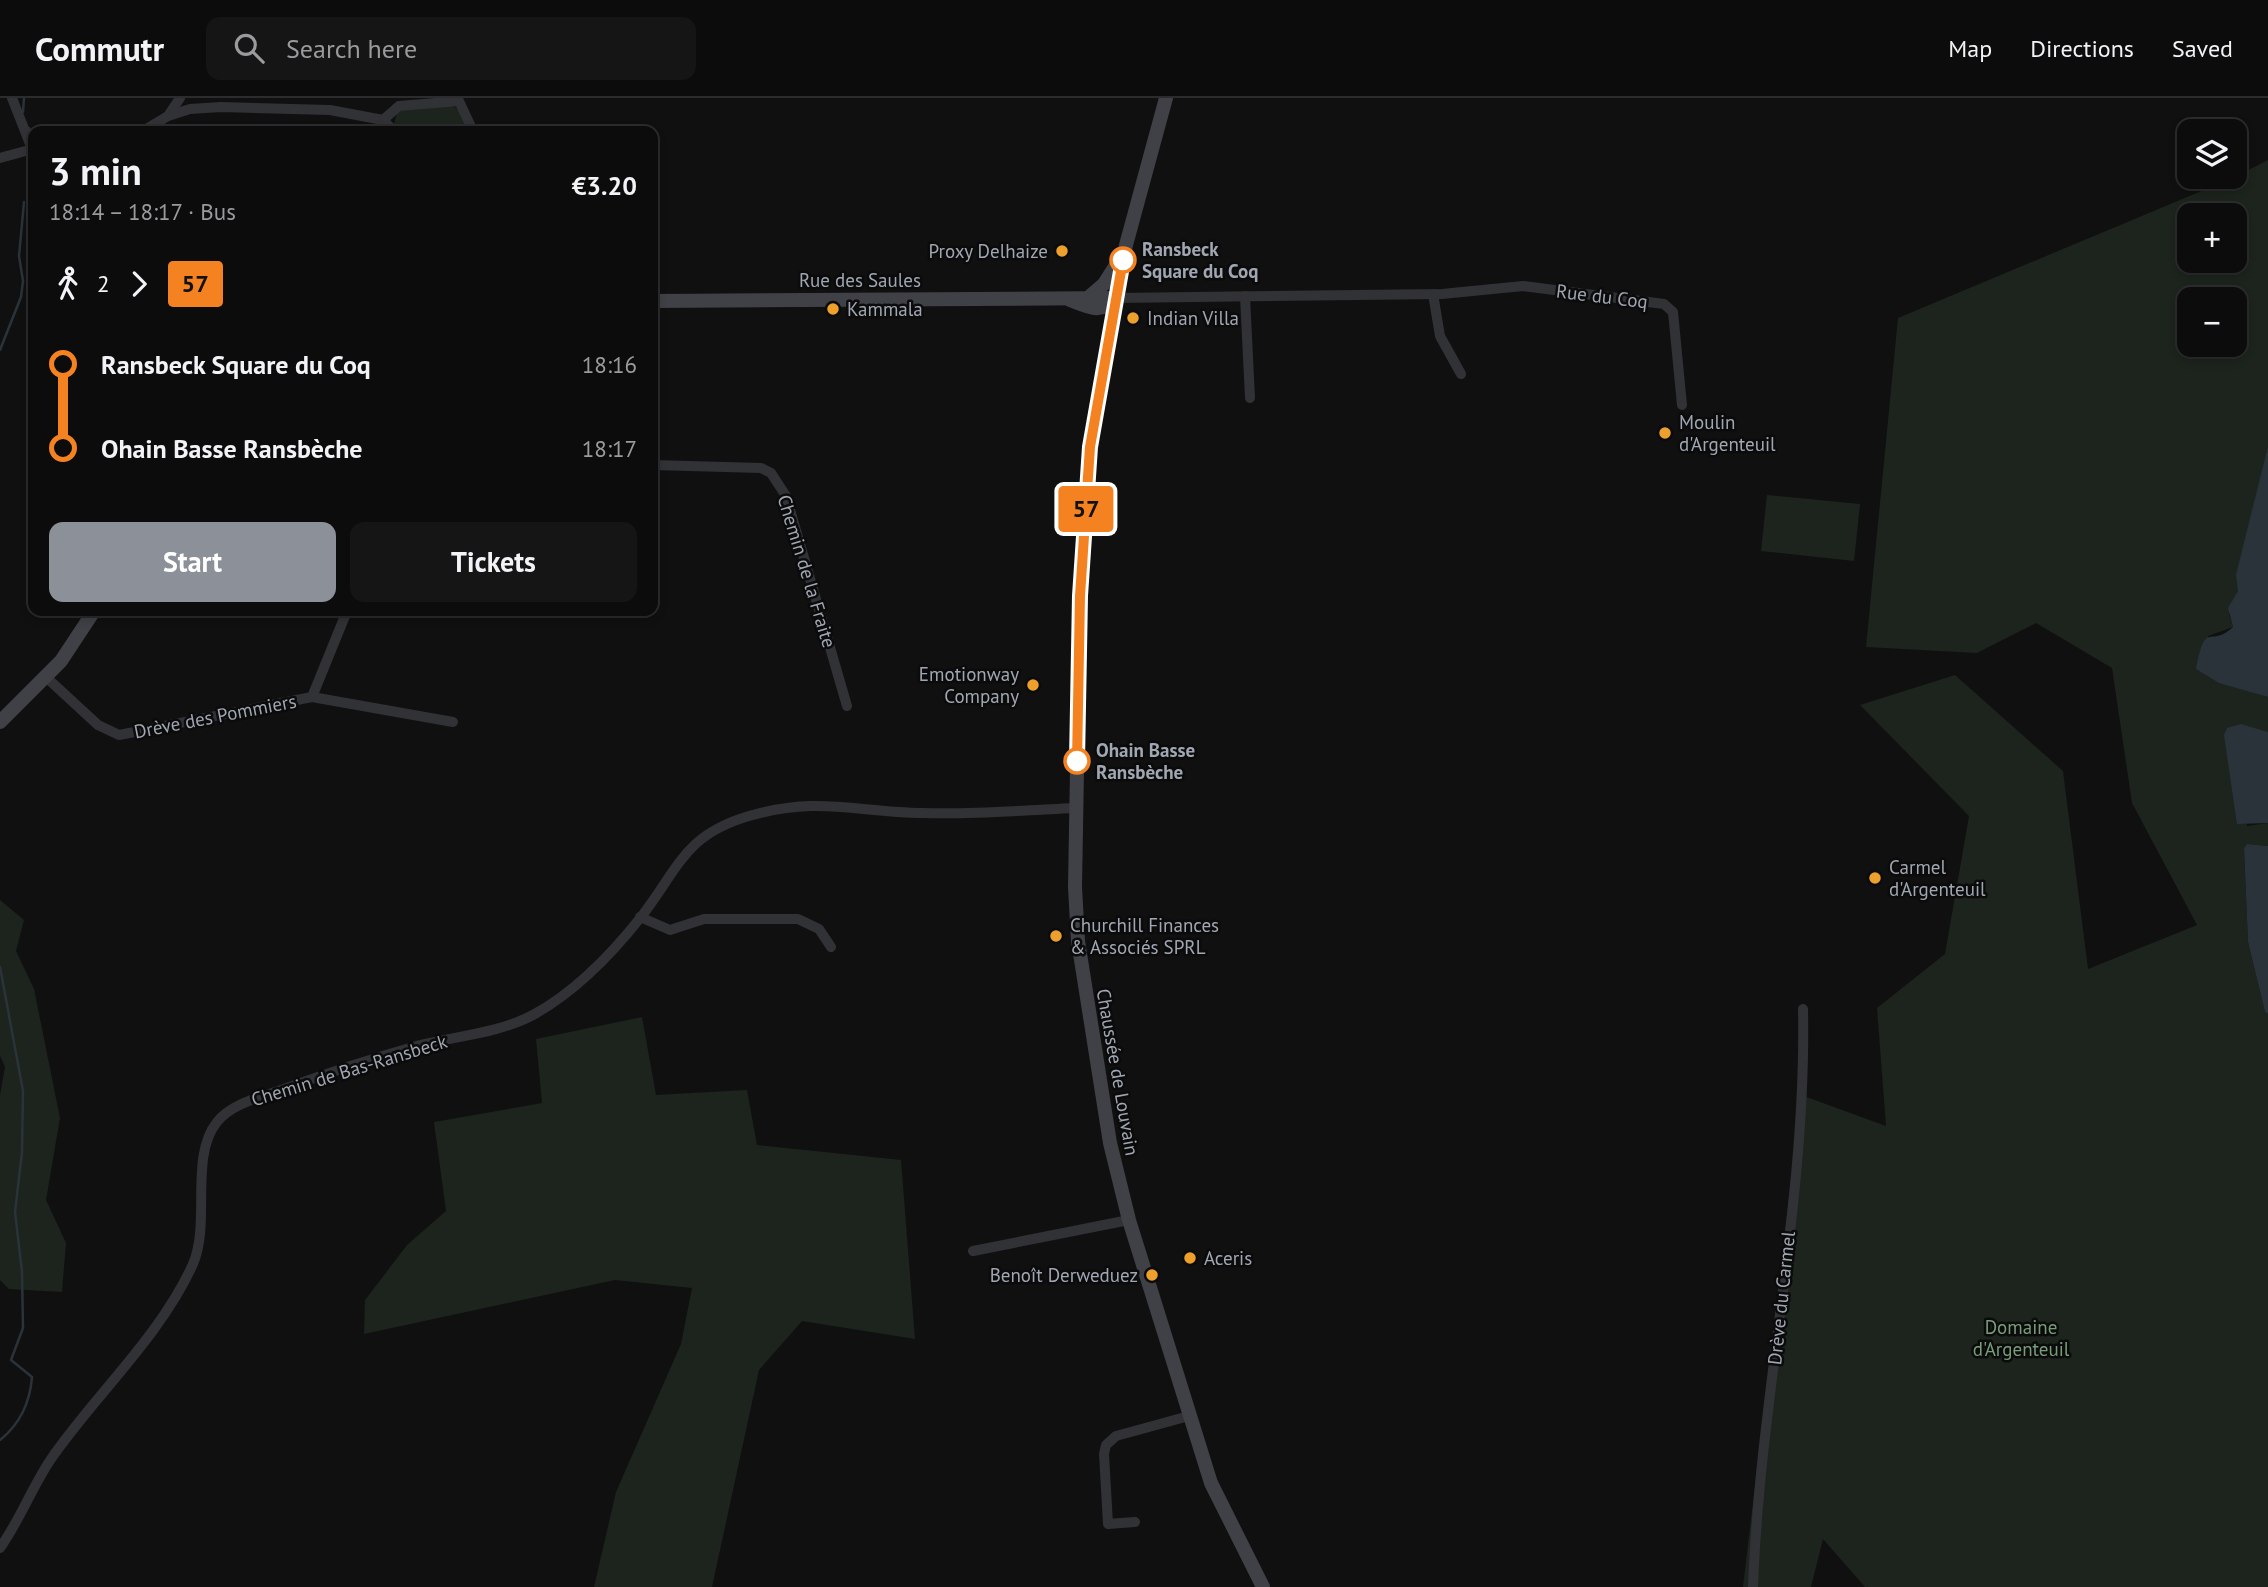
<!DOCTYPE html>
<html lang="en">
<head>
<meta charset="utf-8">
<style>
  :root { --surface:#0c0c0d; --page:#151516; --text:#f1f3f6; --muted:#9a9b9d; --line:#2c2c2e; --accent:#8c9099 }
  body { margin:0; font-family:"PT Sans",sans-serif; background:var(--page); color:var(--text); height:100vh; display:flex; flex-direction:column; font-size:26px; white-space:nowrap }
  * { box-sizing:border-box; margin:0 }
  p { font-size:23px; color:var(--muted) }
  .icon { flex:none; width:38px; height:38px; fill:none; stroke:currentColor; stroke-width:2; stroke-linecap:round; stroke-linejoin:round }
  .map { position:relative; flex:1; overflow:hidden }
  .details { position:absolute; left:28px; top:28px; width:630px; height:490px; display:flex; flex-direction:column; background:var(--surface); border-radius:14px; box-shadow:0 4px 10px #0003,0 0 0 2px var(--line) }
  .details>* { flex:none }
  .badge { padding:0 14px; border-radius:5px; font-size:24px; line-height:46px }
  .fabs { position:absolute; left:2177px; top:21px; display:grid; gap:14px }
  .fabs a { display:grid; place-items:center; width:70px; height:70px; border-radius:14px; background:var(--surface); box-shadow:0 4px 10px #0003,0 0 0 2px var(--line); font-size:35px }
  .map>.badge { position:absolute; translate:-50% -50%; box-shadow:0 0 0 4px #fff }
  .legs { display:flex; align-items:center; gap:10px; height:77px; padding:0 21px; font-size:23px }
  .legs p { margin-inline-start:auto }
  .summary { display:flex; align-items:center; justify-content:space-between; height:119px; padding:0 21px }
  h1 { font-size:38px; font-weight:700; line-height:52px }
  .cta { display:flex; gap:14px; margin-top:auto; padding:14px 21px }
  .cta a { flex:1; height:80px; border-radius:14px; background:var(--accent); color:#fff; font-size:28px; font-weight:700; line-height:80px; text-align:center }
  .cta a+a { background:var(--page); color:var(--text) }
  ul { padding:0 21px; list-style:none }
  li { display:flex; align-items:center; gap:24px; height:84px; font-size:26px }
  li i { display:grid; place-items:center; width:10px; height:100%; margin:0 9px; background:currentColor }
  li i::after { content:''; width:18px; height:18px; margin:-9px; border:5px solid; border-radius:50%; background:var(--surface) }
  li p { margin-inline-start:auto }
  li:first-child i { background:linear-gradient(#0000 50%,currentColor 0) }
  li:last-child i { background:linear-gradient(currentColor 50%,#0000 0) }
  header { display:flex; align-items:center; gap:42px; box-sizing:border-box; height:98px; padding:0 35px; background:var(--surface); border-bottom:2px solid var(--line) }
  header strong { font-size:33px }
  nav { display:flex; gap:38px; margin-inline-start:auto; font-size:24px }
  .search { width:490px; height:63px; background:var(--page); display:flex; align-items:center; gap:18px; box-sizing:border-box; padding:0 24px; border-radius:14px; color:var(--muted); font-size:26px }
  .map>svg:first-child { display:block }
</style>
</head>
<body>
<header>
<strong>Commutr</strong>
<div class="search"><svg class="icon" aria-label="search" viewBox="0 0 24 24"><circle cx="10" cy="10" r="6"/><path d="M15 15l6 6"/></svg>Search here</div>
<nav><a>Map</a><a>Directions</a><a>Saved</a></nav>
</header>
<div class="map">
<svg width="2268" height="1489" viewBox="0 0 2268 1489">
  <rect width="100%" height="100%" fill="#101011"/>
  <g fill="#1c241d" fill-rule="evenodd">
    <path d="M448,7L460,11L468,33H399L394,25L398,13Z"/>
    <path d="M2268,62V348L2247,435L2238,493L2229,516L2233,529L2208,538L2246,592L2268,599V634L2241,627L2247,728L2268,725V748L2247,746L2244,750L2248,844L2265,914L2268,916V1489H1865L1823,1441L1811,1489H1743L1801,997L1886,1028L1877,910L1945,856L1969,718L1860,607L1955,577L2063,673L2088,871L2197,827L2132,705L2112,570L2036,525L1977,555L1866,549L1898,220L2235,79ZM2189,117H2235V163H2189ZM2189,201H2235V247H2189Z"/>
    <path d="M1767,397L1860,406L1854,463L1761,453Z"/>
    <path d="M0,802L24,822L16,853L34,891L60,1020L46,1102L66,1145L62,1194L9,1191L0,1182V997L5,969L0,958Z"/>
    <path d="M642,919L656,997L747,992L757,1047L901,1062L915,1241L802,1223L759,1272L712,1489H594L616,1394L681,1246L692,1190L615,1182L364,1236L365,1202L407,1147L446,1113L434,1024L542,1005L536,941Z"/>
  </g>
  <g fill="#2a3339">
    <path d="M2268,348V599L2219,585L2196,571C2206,520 2209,551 2233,529L2228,510L2238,493L2236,477Z"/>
    <path d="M2241,626L2268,634V725L2237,726L2224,637L2227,630Z"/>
    <path d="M2247,746L2268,748V916L2265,914L2248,844L2244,750Z"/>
  </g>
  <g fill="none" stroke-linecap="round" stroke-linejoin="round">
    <g stroke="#2a3339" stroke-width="2.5">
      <path d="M23,14L24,0"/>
      <path d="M29,30L33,39"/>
      <path d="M0,252L21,199L23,183L19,158L24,104"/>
      <path d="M0,869L23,993L22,1054L15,1114L22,1174L23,1230L11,1262L32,1279C30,1305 20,1326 0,1342"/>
    </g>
    <g stroke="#313236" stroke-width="10">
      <path d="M12,0L32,51"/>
      <path d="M168,18L190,11L221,9L330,12L383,22"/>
      <path d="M383,22L399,8L459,3L473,33"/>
      <path d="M383,22L394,33"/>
      <path d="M143,33L168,18L180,0"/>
      <path d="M0,60L33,51"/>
      <path d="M1433,196L1440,238L1461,276"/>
      <path d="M1245,198L1250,300"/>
      <path d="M1115,200L1442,196L1523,188L1664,206L1673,214L1682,307"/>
      <path d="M653,367L761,370L771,375L786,398L847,608"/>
      <path d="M47,580L98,627L119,637L312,599L453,624"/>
      <path d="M312,599L347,513"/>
      <path d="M640,819L670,832L704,821H798L819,831L831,849"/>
      <path d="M973,1153L1129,1122"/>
      <path d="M1135,1424L1108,1426L1104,1356L1106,1347L1116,1338L1189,1318"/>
      <path d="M0,1450C20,1422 32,1389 51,1361C96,1296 160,1239 193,1166C211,1124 189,1059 217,1024C232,1005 259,1000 281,992C327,975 374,960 420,947C457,938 499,935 533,917C575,894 611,857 641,819C679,770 684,737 749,718C818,698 855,714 923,715C973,717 1025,712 1076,710"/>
      <path d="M1753,1489C1760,1296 1807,1104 1803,911"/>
    </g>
    <g stroke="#3f4146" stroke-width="14">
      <path d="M1166,0L1126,147L1090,349L1080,498L1075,789L1078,843L1110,1045L1129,1122L1211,1385L1263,1489"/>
      <path d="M1090,198L1104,186L1118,164"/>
      <path d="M1070,202C1088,209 1102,217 1115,200"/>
      <path d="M653,203L1115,200"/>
      <path d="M0,624L61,563L94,513"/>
    </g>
  </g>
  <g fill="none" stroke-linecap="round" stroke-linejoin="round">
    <defs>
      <path id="line-1" d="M1077,663L1080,498L1090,349L1123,162"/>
    </defs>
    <use href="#line-1" stroke="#fff" stroke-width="16"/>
    <use href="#line-1" stroke="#f58220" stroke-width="10"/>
  </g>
  <g fill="#eda12c" stroke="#0b0b0c" stroke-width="2.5">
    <circle cx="1062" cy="153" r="7"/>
    <circle cx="833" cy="211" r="7"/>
    <circle cx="1133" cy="220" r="7"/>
    <circle cx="1665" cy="335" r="7"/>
    <circle cx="1033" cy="587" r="7"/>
    <circle cx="1875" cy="780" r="7"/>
    <circle cx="1056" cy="838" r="7"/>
    <circle cx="1190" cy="1160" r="7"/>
    <circle cx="1152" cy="1177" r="7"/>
  </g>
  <g fill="#fff" stroke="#f58220" stroke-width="3.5">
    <circle cx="1123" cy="162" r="12"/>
    <circle cx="1077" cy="663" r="12"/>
  </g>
  <g text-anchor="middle" stroke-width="5" stroke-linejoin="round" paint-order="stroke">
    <g font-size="19" font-weight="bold" fill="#a1a7b2" stroke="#0b0b0c" text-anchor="start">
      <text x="1142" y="158">Ransbeck<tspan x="1142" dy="22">Square du Coq</tspan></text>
      <text x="1096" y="659">Ohain Basse<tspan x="1096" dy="22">Ransbèche</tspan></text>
    </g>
    <g font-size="19" fill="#a1a7b2" stroke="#0b0b0c" text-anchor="start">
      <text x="1048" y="160" text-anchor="end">Proxy Delhaize</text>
      <text x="847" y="218">Kammala</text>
      <text x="1147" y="227">Indian Villa</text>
      <text x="1679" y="331">Moulin<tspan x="1679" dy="22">d'Argenteuil</tspan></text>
      <text x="1019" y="583" text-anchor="end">Emotionway<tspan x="1019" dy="22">Company</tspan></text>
      <text x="1889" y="776">Carmel<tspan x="1889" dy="22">d'Argenteuil</tspan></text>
      <text x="1070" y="834">Churchill Finances<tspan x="1070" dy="22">&amp; Associés SPRL</tspan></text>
      <text x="1204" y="1167">Aceris</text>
      <text x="1138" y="1184" text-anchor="end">Benoît Derweduez</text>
    </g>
    <g font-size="19" fill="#a1a7b2" stroke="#0b0b0c">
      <text x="860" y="189">Rue des Saules</text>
      <text transform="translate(1602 198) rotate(7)" y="7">Rue du Coq</text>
      <text transform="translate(807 473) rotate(73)" y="7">Chemin de la Fraite</text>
      <text transform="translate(215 618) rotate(-11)" y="7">Drève des Pommiers</text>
      <text transform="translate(349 972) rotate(-17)" y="7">Chemin de Bas-Ransbeck</text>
      <text transform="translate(1118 974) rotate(80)" y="7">Chaussée de Louvain</text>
      <text transform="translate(1781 1200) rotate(-84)" y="7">Drève du Carmel</text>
    </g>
    <g font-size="19" fill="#789d79" stroke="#0b0b0c">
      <text x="2021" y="1236">Domaine<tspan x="2021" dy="22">d'Argenteuil</tspan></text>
    </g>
  </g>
</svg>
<div class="fabs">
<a><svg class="icon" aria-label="layers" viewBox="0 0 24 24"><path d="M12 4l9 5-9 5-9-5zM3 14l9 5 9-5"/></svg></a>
<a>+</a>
<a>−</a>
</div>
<b class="badge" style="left:1086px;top:411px;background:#f58220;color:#111">57</b>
<section class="details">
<div class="summary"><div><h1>3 min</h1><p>18:14 – 18:17 · Bus</p></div><b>€3.20</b></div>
<div class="legs"><svg class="icon" aria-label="walk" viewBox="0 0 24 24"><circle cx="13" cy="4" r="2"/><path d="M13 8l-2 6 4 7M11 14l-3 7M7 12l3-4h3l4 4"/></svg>2<svg class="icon" aria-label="forward" viewBox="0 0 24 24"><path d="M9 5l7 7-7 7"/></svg><b class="badge" style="background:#f58220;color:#111">57</b></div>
<ul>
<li><i style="color:#f58220"></i><b>Ransbeck Square du Coq</b><p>18:16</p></li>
<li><i style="color:#f58220"></i><b>Ohain Basse Ransbèche</b><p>18:17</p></li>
</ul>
<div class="cta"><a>Start</a><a>Tickets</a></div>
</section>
</div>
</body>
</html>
